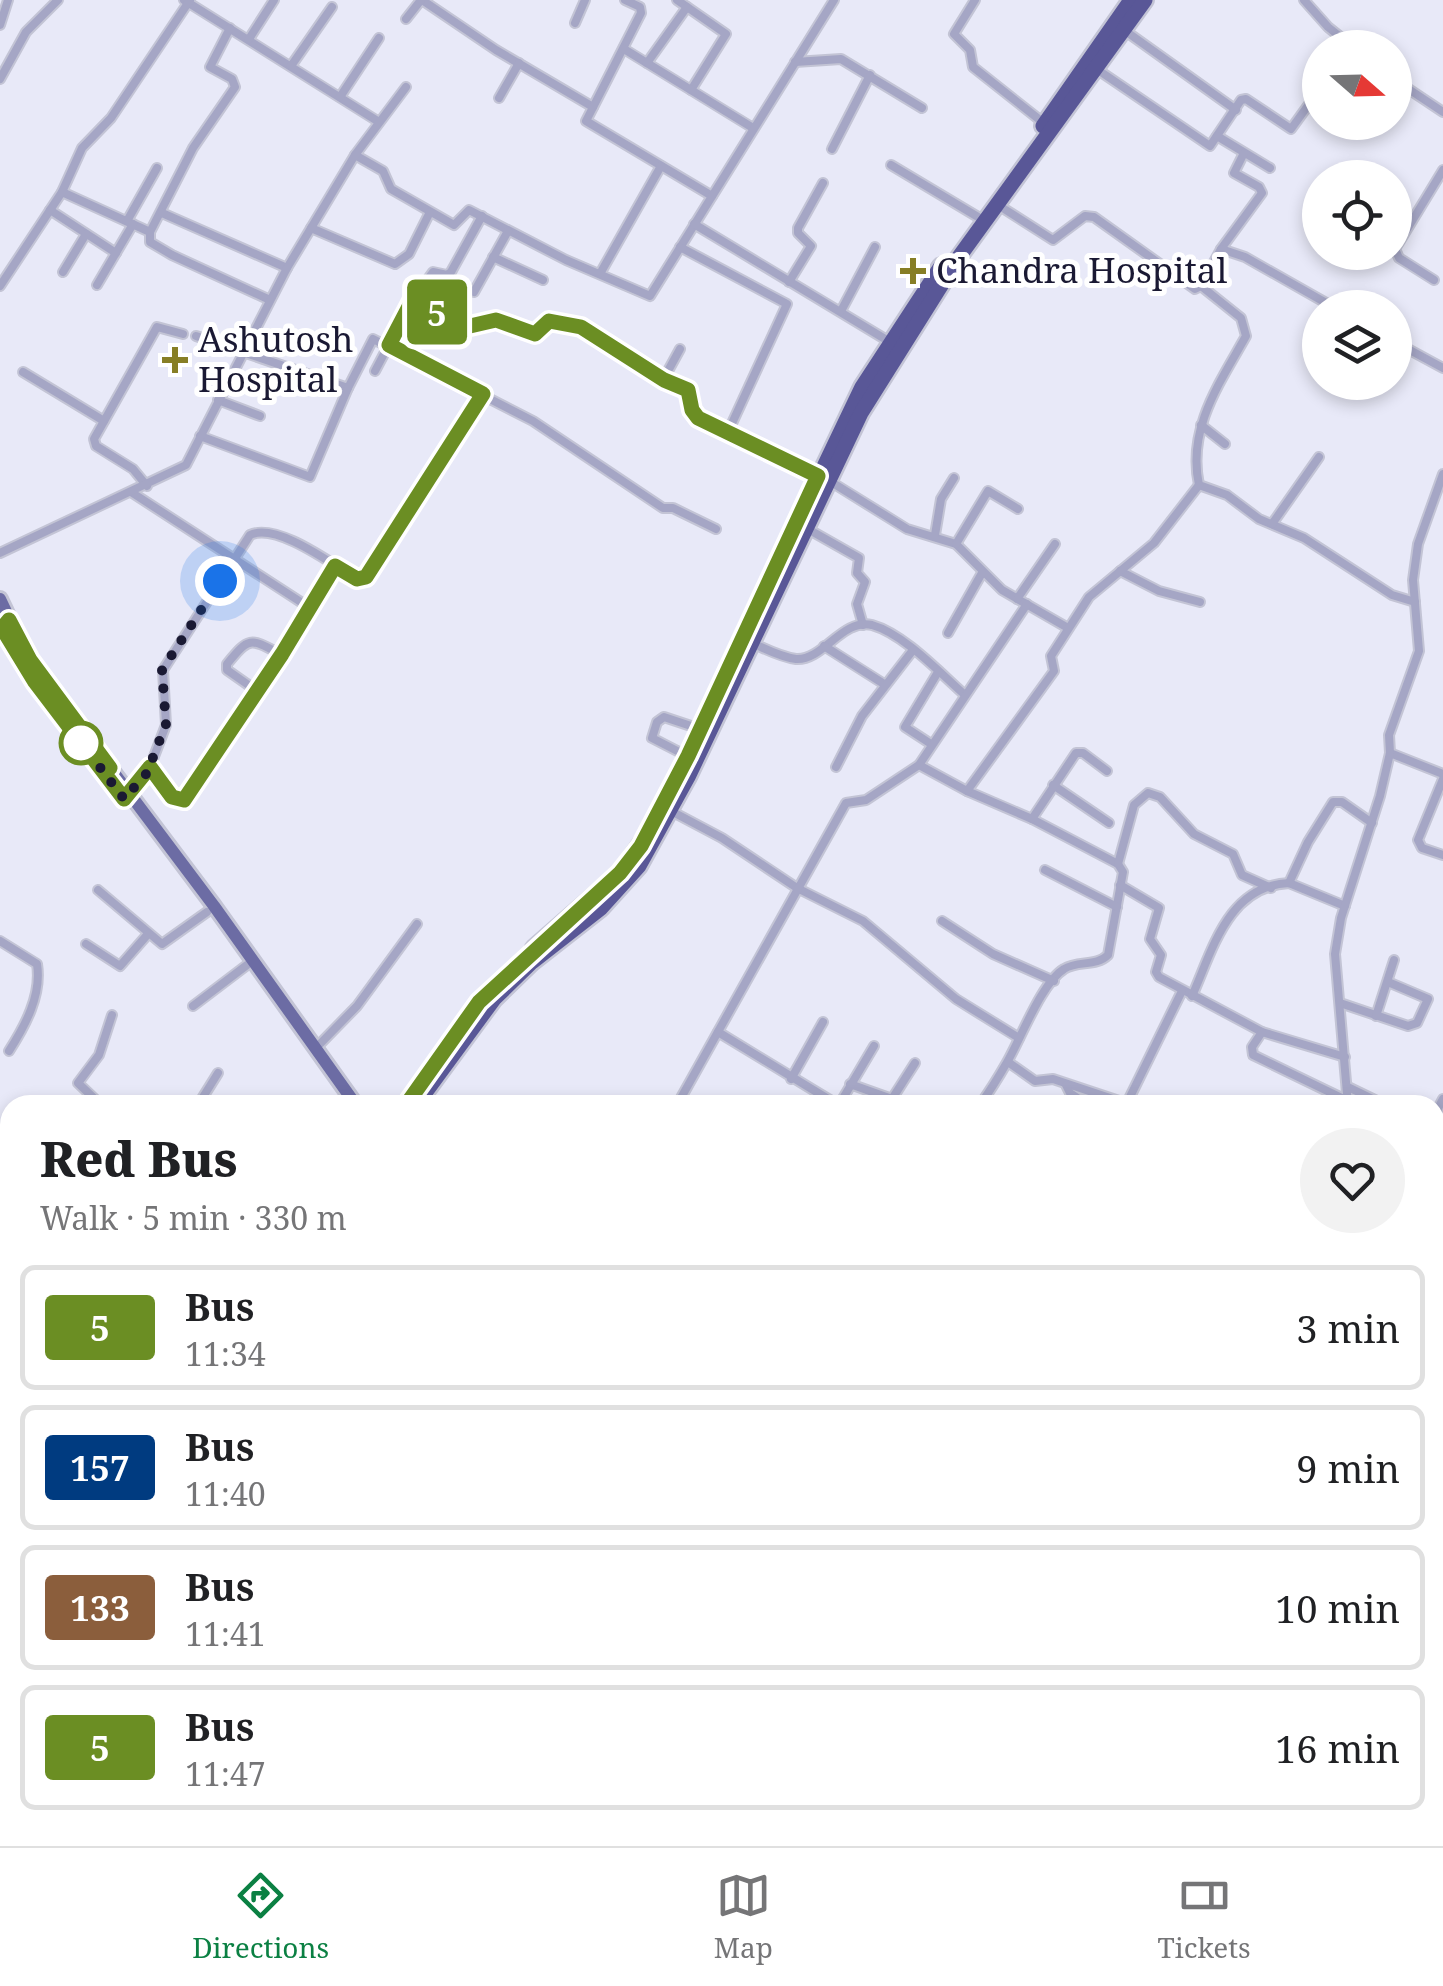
<!DOCTYPE html>
<html lang="en">
<head>
<meta charset="utf-8">
<style>
  :root { --surface:#fff; --page:#f2f2f2; --text:#202124; --muted:#757577; --line:#e0e0e0; --accent:#0b8043 }
  body { margin:0; font-family:"Noto Serif",serif; background:var(--page); color:var(--text); height:100vh; display:flex; flex-direction:column; font-size:38px; white-space:nowrap }
  * { box-sizing:border-box; margin:0 }
  p { font-size:32px; color:var(--muted) }
  .icon { flex:none; width:55px; height:55px; fill:none; stroke:currentColor; stroke-width:2; stroke-linecap:round; stroke-linejoin:round }
  .map { position:relative; flex:1; overflow:hidden }
  .drawer { position:absolute; left:0px; top:1095px; width:1445px; height:752px; display:flex; flex-direction:column; background:var(--surface); border-radius:30px 30px 0 0; box-shadow:0 5px 15px #0003 }
  .drawer>* { flex:none }
  .badge { padding:0 20px; border-radius:8px; font-size:35px; line-height:65px }
  .needle { width:65px; rotate:110deg }
  .buttons { position:absolute; left:1302px; top:30px; display:grid; gap:20px }
  .buttons a { display:grid; place-items:center; width:110px; height:110px; border-radius:50%; background:var(--surface); box-shadow:0 5px 15px #0003; font-size:50px }
  .you { position:absolute; width:50px; height:50px; margin:-25px; border:8px solid #fff; border-radius:50%; background:#1a73e8; box-shadow:0 0 0 15px #1a73e833 }
  .map>.badge { position:absolute; translate:-50% -50%; box-shadow:0 0 0 5px #fff }
  .round { display:grid; place-items:center; flex:none; width:105px; height:105px; border-radius:52px; background:var(--page) }
  .head { display:flex; align-items:center; justify-content:space-between; height:170px; padding:0 40px }
  h1 { font-size:48px; font-weight:800; line-height:75px }
  ul { padding:0; list-style:none }
  li { display:flex; align-items:center; gap:30px; height:125px; margin:0 20px 15px; padding:0 20px; border:5px solid var(--line); border-radius:15px }
  li div { flex:1 }
  li b { display:block; font-size:38px }
  li em { font-style:normal }
  li .badge { min-width:110px; font-weight:700; text-align:center }
  .menu { display:flex; justify-content:space-around; align-items:center; height:140px; border-top:2px solid var(--line); background:var(--surface); font-size:28px; color:var(--muted) }
  .menu a { display:grid; justify-items:center; gap:5px }
  .menu .on { color:var(--accent) }
  .map>svg:first-child { display:block }
</style>
</head>
<body>
<div class="map">
<svg width="1443" height="1846" viewBox="0 0 1443 1846">
  <rect width="100%" height="100%" fill="#e8e9f8"/>
  <g fill="none" stroke-linecap="round" stroke-linejoin="round">
    <defs>
      <g id="street">
        <path d="M184,0L379,122"/>
        <path d="M422,0L496,50L593,107"/>
        <path d="M625,0L640,7L641,13L586,121L712,196"/>
        <path d="M677,0L726,34L691,90"/>
        <path d="M975,0L954,34L970,50L973,67L1045,124"/>
        <path d="M1304,0L1328,27L1354,48"/>
        <path d="M406,19L421,0"/>
        <path d="M575,23L585,0"/>
        <path d="M0,25L8,0"/>
        <path d="M230,28L210,67L232,79L235,87L193,148L150,232V242L172,255L270,300"/>
        <path d="M1124,30L1236,110"/>
        <path d="M249,39L274,0"/>
        <path d="M624,49L753,128"/>
        <path d="M795,62L841,59L922,108"/>
        <path d="M647,63L687,7"/>
        <path d="M291,66L332,7"/>
        <path d="M1098,70L1210,146L1241,100L1246,99L1291,129L1320,89"/>
        <path d="M0,79L26,32L58,0"/>
        <path d="M1395,80L1443,112"/>
        <path d="M340,97L379,38"/>
        <path d="M499,98L519,63"/>
        <path d="M1217,136L1270,168"/>
        <path d="M832,149L870,75"/>
        <path d="M355,155L383,171L391,189L454,225L469,210L566,260L650,296L834,0"/>
        <path d="M891,165L978,217"/>
        <path d="M62,192L150,232"/>
        <path d="M998,205L1053,240L1085,216L1094,217L1195,289L1201,286L1221,249L1262,193L1259,187L1234,173L1244,153"/>
        <path d="M50,210L116,253"/>
        <path d="M162,213L287,268"/>
        <path d="M127,221L157,168"/>
        <path d="M694,224L890,342"/>
        <path d="M311,228L395,264L409,254L430,212"/>
        <path d="M680,247L787,304L728,432"/>
        <path d="M1221,249L1245,257L1335,308"/>
        <path d="M493,257L543,280"/>
        <path d="M63,272L86,234"/>
        <path d="M601,272L661,166"/>
        <path d="M1434,280L1399,258L1395,249L1443,170"/>
        <path d="M789,282L811,246L798,233V228L823,183"/>
        <path d="M97,285L133,224"/>
        <path d="M0,286L62,192L82,148L111,118L190,0"/>
        <path d="M1201,286L1241,318L1246,336C1219,384 1187,429 1199,485L1227,495L1259,519L1304,538L1392,595L1415,602"/>
        <path d="M474,292L508,231"/>
        <path d="M412,301L470,326L496,320L535,334L549,321L581,327L663,380"/>
        <path d="M841,311L875,247"/>
        <path d="M196,336L348,388"/>
        <path d="M1395,342L1443,368"/>
        <path d="M680,349L663,380L687,390L695,414L818,476"/>
        <path d="M375,371L412,301L433,272L447,275L451,272L482,216"/>
        <path d="M23,372L104,421"/>
        <path d="M218,400L260,416"/>
        <path d="M1201,425L1225,444"/>
        <path d="M200,436L310,477L348,388L373,339L533,421L663,508H673L716,529"/>
        <path d="M828,480L907,529L956,544L1002,590L1068,628"/>
        <path d="M147,486L133,469L96,446L94,439L157,327L183,334"/>
        <path d="M131,492L310,608"/>
        <path d="M1272,524L1319,457"/>
        <path d="M806,528L859,558L857,573L865,582L857,604L863,625"/>
        <path d="M935,535L941,499L954,478"/>
        <path d="M956,544L988,491L1018,509"/>
        <path d="M0,553L186,465L287,268L355,155L406,87"/>
        <path d="M1120,571L1159,591L1200,602"/>
        <path d="M1017,599L1055,544"/>
        <path d="M948,633L982,573"/>
        <path d="M752,643C766,649 780,657 796,659C823,661 842,618 872,625C904,634 940,673 965,695"/>
        <path d="M824,646L884,684"/>
        <path d="M257,691L227,670V664C250,636 250,638 282,655"/>
        <path d="M931,744L905,727L938,672"/>
        <path d="M1390,753L1443,774"/>
        <path d="M687,756L652,738L657,722L664,717L700,729"/>
        <path d="M919,765L1027,604"/>
        <path d="M150,767L173,797L184,800L188,796L282,655L335,566"/>
        <path d="M836,767L862,716L913,650"/>
        <path d="M1443,779L1418,840L1422,848L1443,855"/>
        <path d="M1053,785L1109,823"/>
        <path d="M967,791L1032,819L1118,864L1123,872L1108,955C1096,967 1078,960 1064,969C1041,983 1020,1041 1006,1064C998,1078 989,1092 980,1105"/>
        <path d="M123,799L150,767L166,725L163,670L250,535C277,522 333,565 357,579H363L483,394"/>
        <path d="M671,811L722,838L797,888L863,921L956,999L1019,1038"/>
        <path d="M1032,819L1076,753H1083L1107,771"/>
        <path d="M1118,864L1134,805L1148,793L1160,797L1194,834L1233,854L1242,875L1271,888"/>
        <path d="M1045,870L1117,907"/>
        <path d="M1289,883L1308,842L1333,802H1342L1372,823"/>
        <path d="M1120,885L1159,908L1150,939L1161,955L1156,972L1159,977L1262,1032L1345,1057"/>
        <path d="M98,890L162,944L207,912"/>
        <path d="M942,921L993,954L1054,981"/>
        <path d="M0,941L37,964C42,995 25,1026 9,1051"/>
        <path d="M86,944L120,966L148,934"/>
        <path d="M1192,996C1213,949 1228,886 1289,883L1345,906"/>
        <path d="M1340,1003L1408,1026L1417,1023L1428,999L1388,982"/>
        <path d="M193,1006L247,965"/>
        <path d="M1376,1016L1394,960"/>
        <path d="M718,1032L838,1105"/>
        <path d="M1262,1032L1252,1047L1253,1055L1348,1101"/>
        <path d="M315,1049L357,1006L417,924"/>
        <path d="M1008,1062L1035,1081L1053,1079L1131,1105"/>
        <path d="M791,1079L823,1022"/>
        <path d="M850,1084L892,1099L915,1063"/>
        <path d="M1066,1085L1070,1093L1088,1105"/>
        <path d="M1348,1087L1385,1105"/>
        <path d="M1127,1103L1182,991"/>
        <path d="M101,1105L78,1083L99,1055L112,1015"/>
        <path d="M198,1105L218,1073"/>
        <path d="M677,1105L846,803L866,800L919,765L967,791L1054,671L1051,656L1089,597L1154,543L1199,485"/>
        <path d="M839,1105L874,1046"/>
        <path d="M1348,1105L1335,954L1341,918L1380,796L1390,753L1389,735L1419,651L1413,580L1418,544L1443,474"/>
        <path d="M1435,1114L1443,1099"/>
        <path d="M1435,1170L1443,1176"/>
        <path d="M0,1216L3,1210"/>
        <path d="M0,1304L10,1311"/>
        <path d="M0,1366L10,1341"/>
        <path d="M0,1385L10,1394"/>
        <path d="M1435,1390L1443,1375"/>
        <path d="M1435,1439L1443,1443"/>
        <path d="M0,1464L10,1451"/>
        <path d="M1435,1545L1443,1528"/>
        <path d="M1435,1558L1443,1562"/>
        <path d="M1435,1649L1443,1653"/>
        <path d="M1435,1732L1443,1712"/>
        <path d="M0,1739L9,1745L0,1770L10,1776"/>
        <path d="M148,1838L162,1846"/>
        <path d="M305,1838L311,1846"/>
        <path d="M387,1838L388,1846"/>
        <path d="M656,1838L668,1846"/>
        <path d="M1156,1838L1164,1846"/>
        <path d="M1057,1843L1068,1846"/>
        <path d="M36,1846L40,1838"/>
        <path d="M189,1846L195,1838"/>
        <path d="M250,1846L252,1838"/>
        <path d="M582,1846L586,1838"/>
        <path d="M683,1846L692,1838"/>
        <path d="M1197,1846L1201,1838"/>
        <path d="M1395,1846L1398,1838"/>
      </g>
      <path id="secondary" d="M0,1586L10,1572"/>
      <path id="primary" d="M0,599L29,660L214,906L356,1105"/>
      <g id="highway">
        <path d="M1043,126L1131,0"/>
        <path d="M777,565L862,387L941,266"/>
        <path d="M732,660L758,604"/>
        <path d="M534,948L620,873L645,838"/>
        <path d="M416,1105L494,999L532,962L601,908L639,866L688,777L861,413L959,257L1145,0"/>
        <path d="M793,1838L798,1846"/>
      </g>
    </defs>
    <use href="#street" stroke="#c3c4d5" stroke-width="12"/>
    <use href="#secondary" stroke="#c3c4d5" stroke-width="16"/>
    <use href="#primary" stroke="#c3c4d5" stroke-width="18"/>
    <use href="#highway" stroke="#c3c4d5" stroke-width="20"/>
    <use href="#street" stroke="#a5a6c5" stroke-width="8"/>
    <use href="#secondary" stroke="#8484b2" stroke-width="11"/>
    <use href="#primary" stroke="#6c6ca4" stroke-width="12"/>
    <use href="#highway" stroke="#595797" stroke-width="15"/>
  </g>
  <g fill="none" stroke-linecap="round" stroke-linejoin="round">
    <defs>
      <path id="line" d="M110,768L30,660L9,620L2,628L35,682L124,799L150,767L172,797L184,800L282,654L335,566L357,579L366,577L483,394L389,345L412,301L470,326L496,320L535,334L549,321L581,327L664,380L688,390L692,410L698,418L818,476L688,756L641,846L620,873L479,1002L406,1105"/>
    </defs>
    <use href="#line" stroke="#fff" stroke-width="22"/>
    <use href="#line" stroke="#6b8e23" stroke-width="15"/>
    <path stroke="#1a1933" stroke-width="10" stroke-dasharray="0 18" d="M81,743L80,741L124,799L147,773L166,724L162,670L220,581"/>
  </g>
  <g fill="#877e25" stroke="#fff" stroke-width="4">
    <path d="M908 256h10v10h10v10h-10v10h-10v-10h-10v-10h10z"/>
    <path d="M170 345h10v10h10v10h-10v10h-10v-10h-10v-10h10z"/>
  </g>
  <circle fill="#fff" stroke="#6b8e23" stroke-width="5" cx="81" cy="743" r="20"/>
  <g text-anchor="middle" stroke-width="10" stroke-linejoin="round" paint-order="stroke">
    <g font-size="35" fill="#1a1933" stroke="#fff" text-anchor="start">
      <text x="936" y="283">Chandra Hospital</text>
      <text x="198" y="352">Ashutosh<tspan x="198" dy="40">Hospital</tspan></text>
    </g>
  </g>
</svg>
<div class="buttons">
<a><svg class="needle" viewBox="-14 -14 28 28"><path d="M0-13l5 13h-10z" fill="#e53935"/><path d="M0 13l5-13h-10z" fill="#757577"/></svg></a>
<a><svg class="icon" aria-label="locate" viewBox="0 0 24 24"><circle cx="12" cy="12" r="6"/><path d="M12 2v4M12 18v4M2 12h4M18 12h4"/></svg></a>
<a><svg class="icon" aria-label="layers" viewBox="0 0 24 24"><path d="M12 4l9 5-9 5-9-5zM3 14l9 5 9-5"/></svg></a>
</div>
<div class="you" style="left:220px;top:581px"></div>
<b class="badge" style="left:437px;top:312px;background:#6b8e23;color:#fff">5</b>
<section class="drawer">
<div class="head"><div><h1>Red Bus</h1><p>Walk · 5 min · 330 m</p></div><a class="round"><svg class="icon" aria-label="heart" viewBox="0 0 24 24"><path d="M12 20l-8-8c-3-5 5-10 8-4 3-6 11-1 8 4z"/></svg></a></div>
<ul>
<li><span class="badge" style="background:#6b8e23;color:#fff">5</span><div><b>Bus</b><p>11:34</p></div><em>3 min</em></li>
<li><span class="badge" style="background:#003b80;color:#fff">157</span><div><b>Bus</b><p>11:40</p></div><em>9 min</em></li>
<li><span class="badge" style="background:#8b5e3c;color:#fff">133</span><div><b>Bus</b><p>11:41</p></div><em>10 min</em></li>
<li><span class="badge" style="background:#6b8e23;color:#fff">5</span><div><b>Bus</b><p>11:47</p></div><em>16 min</em></li>
</ul>
</section>
</div>
<nav class="menu">
<a class="on"><svg class="icon" aria-label="directions" viewBox="0 0 24 24"><path d="M12 3l9 9-9 9-9-9zM9 14v-3h6M13 9l2 2-2 2"/></svg>Directions</a>
<a><svg class="icon" aria-label="map" viewBox="0 0 24 24"><path d="M3 6l6-2 6 2 6-2v14l-6 2-6-2-6 2zM9 4v14M15 6v14"/></svg>Map</a>
<a><svg class="icon" aria-label="tickets" viewBox="0 0 24 24"><path d="M3 7h18v10H3zM15 7v10"/></svg>Tickets</a>
</nav>
</body>
</html>
